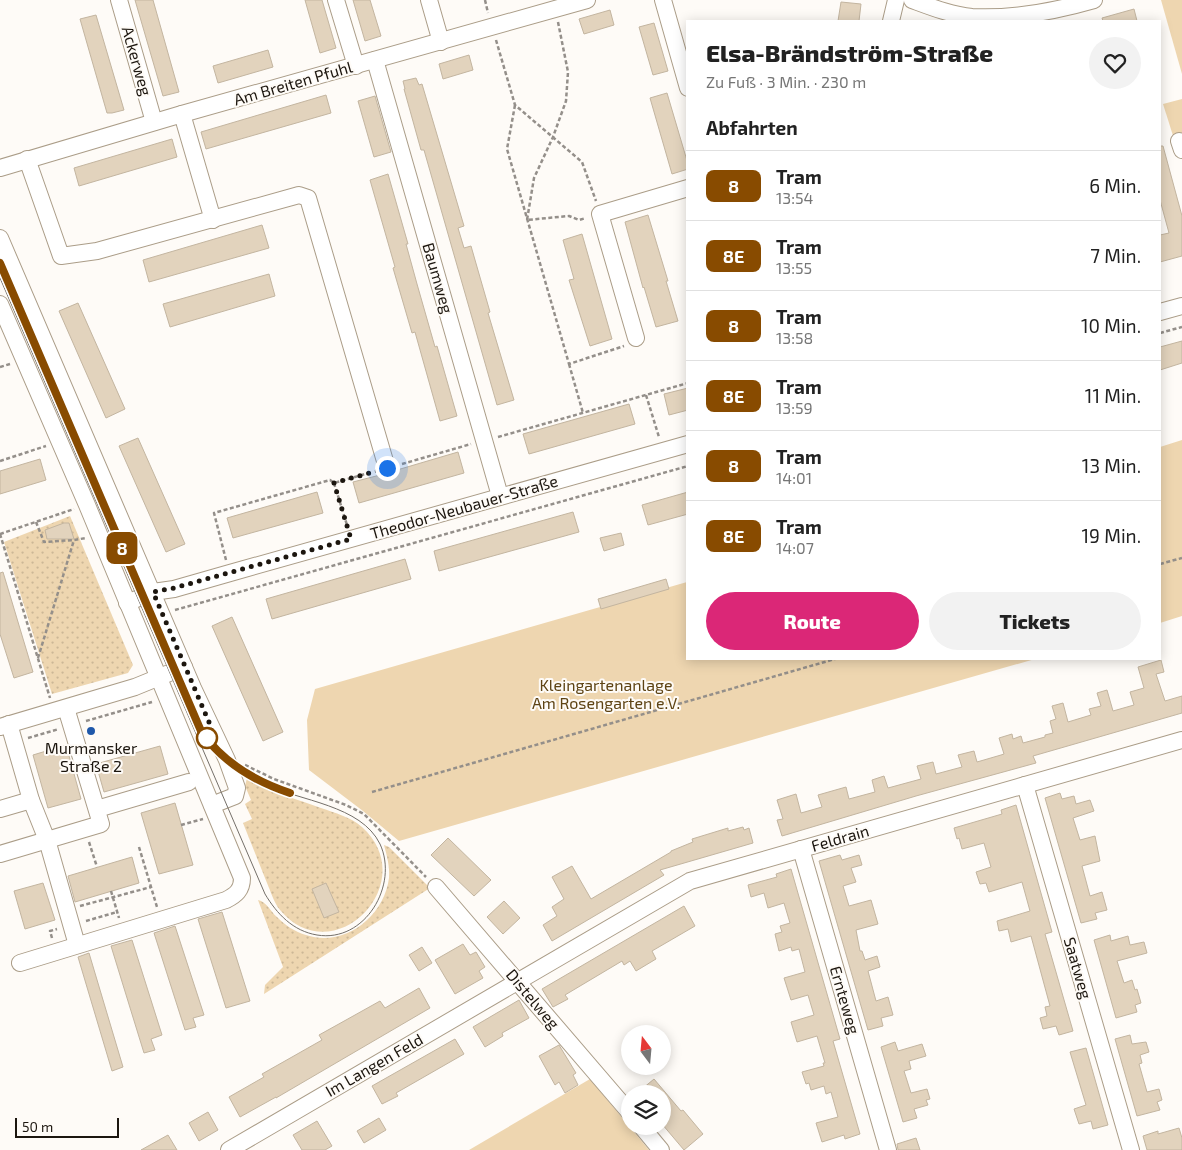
<!DOCTYPE html>
<html lang="de">
<head>
<meta charset="utf-8">
<style>
  :root { --surface:#fff; --page:#f2f2f2; --text:#222; --muted:#767676; --line:#e0e0e0; --accent:#db2777 }
  body { margin:0; font-family:"Exo 2",sans-serif; background:var(--page); color:var(--text); height:100vh; display:flex; flex-direction:column; font-size:19px; white-space:nowrap }
  * { box-sizing:border-box; margin:0 }
  p { font-size:16px; color:var(--muted) }
  .icon { flex:none; width:28px; height:28px; fill:none; stroke:currentColor; stroke-width:2; stroke-linecap:round; stroke-linejoin:round }
  .map { position:relative; flex:1; overflow:hidden }
  .details { position:absolute; left:686px; top:20px; width:475px; height:640px; display:flex; flex-direction:column; background:var(--surface); border-radius:0px; box-shadow:0 2px 12px #0003 }
  .details>* { flex:none }
  .badge { padding:0 10px; border-radius:8px; font-size:18px; line-height:32px }
  .needle { width:32px; rotate:344deg }
  .fabs { position:absolute; left:621px; top:1025px; display:grid; gap:10px }
  .fabs a { display:grid; place-items:center; width:50px; height:50px; border-radius:50%; background:var(--surface); box-shadow:0 2px 12px #0003; font-size:25px }
  .scale { position:absolute; left:15px; bottom:12px; width:104px; box-sizing:border-box; padding-left:5px; border:2px solid #1c160f; border-top:0; font-size:14px; line-height:18px; white-space:nowrap; color:#1c160f; -webkit-text-stroke:4px #fefbf7; paint-order:stroke }
  .you { position:absolute; width:25px; height:25px; margin:-12px; border:4px solid #fff; border-radius:50%; background:#1a73e8; box-shadow:0 0 0 8px #1a73e833 }
  .map>.badge { position:absolute; translate:-50% -50%; box-shadow:0 0 0 2px #fff }
  h2 { padding:0 20px; font-size:19px; line-height:45px }
  .round { display:grid; place-items:center; flex:none; width:52px; height:52px; border-radius:26px; background:var(--page) }
  .head { display:flex; align-items:center; justify-content:space-between; height:85px; padding:0 20px }
  h1 { font-size:24px; font-weight:800; line-height:38px }
  .button { display:flex; gap:10px; margin-top:auto; padding:10px 20px }
  .button a { flex:1; height:58px; border-radius:30px; background:var(--accent); color:#fff; font-size:20px; font-weight:800; line-height:58px; text-align:center }
  .button a+a { background:var(--page); color:var(--text) }
  ul { padding:0; list-style:none }
  li { display:flex; align-items:center; gap:15px; height:70px; padding:0 20px; border-top:1px solid var(--line) }
  li div { flex:1 }
  li b { display:block; font-size:19px }
  li em { font-style:normal }
  li .badge { min-width:55px; font-weight:700; text-align:center }
  .map>svg:first-child { display:block }
</style>
</head>
<body>
<div class="map">
<svg width="1182" height="1150" viewBox="0 0 1182 1150">
  <defs>
    <pattern id="grass-dots" width="8" height="8" patternUnits="userSpaceOnUse" patternTransform="scale(1.25)"><rect width="8" height="8" fill="#eed6b0"/><path d="M2 2h.1M6 6h.1" fill="none" stroke="#ccb796" stroke-width="1.8" stroke-linecap="round"/></pattern>
  </defs>
  <rect width="100%" height="100%" fill="#fefbf7"/>
  <g fill="url(#grass-dots)">
    <path d="M70,516L133,665L128,673L52,694L4,542Z"/>
    <path d="M247,778C270,792 296,799 321,808C335,813 351,817 362,827C423,882 334,974 280,910C274,903 271,892 267,883C259,863 251,843 243,823L252,819L245,804L251,800L245,786Z"/>
    <path d="M384,845L389,847L430,888L264,994L265,985L283,967L258,900C267,902 270,911 277,917C285,925 295,932 306,935C344,948 384,917 389,878C390,867 387,856 384,845Z"/>
  </g>
  <g fill="#eed6b0">
    <path d="M1161,0H1182V74Z"/>
    <path d="M1182,99V140L1175,142L1163,104Z"/>
    <path d="M1182,440V616L1160,623V447Z"/>
    <path d="M687,582L688,659H1035L399,841L363,811L309,770L307,720L315,689Z"/>
    <path d="M590,1079L649,1150H469Z"/>
  </g>
  <g fill="#e2d3bd" stroke="#c3b5a0">
    <path d="M135,0H153L179,92L163,96Z"/>
    <path d="M305,0H322L336,48L320,53Z"/>
    <path d="M353,0H370L381,36L365,41Z"/>
    <path d="M841,2L861,4L859,21H838Z"/>
    <path d="M1134,9L1137,21H1103L1102,18Z"/>
    <path d="M610,10L614,25L584,34L579,19Z"/>
    <path d="M96,15L124,110L112,113H107L80,19Z"/>
    <path d="M654,23L668,71L653,75L639,27Z"/>
    <path d="M268,50L273,67L218,83L213,66Z"/>
    <path d="M469,55L473,70L443,79L439,64Z"/>
    <path d="M416,78L419,85L422,84L464,226L458,228L464,248L471,246L490,312L488,313L514,400L497,405L424,150H421L404,89H405L403,81Z"/>
    <path d="M667,93L688,164V169L672,174L650,98Z"/>
    <path d="M326,95L331,113L206,149L201,132Z"/>
    <path d="M375,96L391,152L374,157L358,101Z"/>
    <path d="M172,139L177,157L79,186L74,168Z"/>
    <path d="M1160,146H1163L1182,216V256L1160,262V235L1169,233L1160,200Z"/>
    <path d="M388,174L408,244H406L417,284L435,347L437,346L457,416L440,421L415,332L412,333L393,268L395,267L370,180Z"/>
    <path d="M648,215L668,281H666L678,321L656,327L644,287L643,288L625,222Z"/>
    <path d="M262,225L269,248L149,282L143,260Z"/>
    <path d="M582,234L612,339L590,346L569,280L574,279L563,240Z"/>
    <path d="M269,274L275,296L170,327L163,304Z"/>
    <path d="M78,303L125,409L106,418L59,311Z"/>
    <path d="M1182,341V363L1160,370V347Z"/>
    <path d="M688,388V410L669,415L664,394Z"/>
    <path d="M629,404L635,424L529,454L523,434Z"/>
    <path d="M138,438L185,544L166,552L119,446Z"/>
    <path d="M458,452L464,473L359,503L353,482L380,475L384,478H389L395,475L397,470Z"/>
    <path d="M40,459L46,480L0,494V471Z"/>
    <path d="M317,492L323,513L233,538L227,518Z"/>
    <path d="M688,492V514L648,525L642,505Z"/>
    <path d="M573,512L579,532L439,571L434,551Z"/>
    <path d="M64,523H69L74,539H47L45,530Z"/>
    <path d="M621,533L624,545L604,551L600,538Z"/>
    <path d="M405,559L411,579L272,619L266,599Z"/>
    <path d="M3,572L33,672L14,678L0,634V573Z"/>
    <path d="M666,579L669,589L601,609L598,599Z"/>
    <path d="M232,617L283,732L263,741L212,626Z"/>
    <path d="M1161,660L1164,672L1156,674L1165,701L1182,696V713L1033,756L1036,763L916,796L782,836L777,820L783,819L777,800L796,794L801,813L822,807L818,795L846,787L849,799L875,792L872,780L884,776L888,788L921,779L917,766L933,762L936,774L962,767L958,755L974,751L977,762L1001,755L1004,754L999,738L1012,734L1013,739L1021,736L1023,743L1045,737V735L1053,733L1050,721L1056,719L1052,706L1063,703L1068,722L1091,715L1089,709L1101,706L1097,693L1107,690L1113,711L1134,705L1130,692L1144,688L1138,667Z"/>
    <path d="M66,745L81,799L48,808L33,755Z"/>
    <path d="M160,746L168,774L104,792L96,764Z"/>
    <path d="M1060,793L1062,799L1074,796L1076,804L1090,800L1094,811L1073,818L1080,840L1095,836L1100,861L1082,866L1090,896L1102,892L1107,910L1095,913L1097,919L1081,923L1045,798Z"/>
    <path d="M175,803L193,865L159,874L141,813Z"/>
    <path d="M1016,805L1052,932L1045,934L1073,1031L1059,1035L1056,1026L1043,1029L1040,1018L1047,1016L1045,1007L1050,1006L1031,936L1011,942L1008,929L999,931L997,921L1030,911L1022,882L989,892L986,883L980,884L976,872L991,867L984,843L962,849L959,838L957,839L954,828L1002,814L1001,810Z"/>
    <path d="M743,827L744,830L749,828L753,843L660,870L664,875L552,941L543,925L557,916L552,907L564,899L552,877L572,866L591,899L671,852V851L693,842L692,839L728,828V831Z"/>
    <path d="M448,838L491,880L474,896L431,855Z"/>
    <path d="M840,855L842,860L859,855L862,865L851,868L856,882L843,886L849,906L871,900L878,924L856,930L860,951H862L865,960L877,956L880,967L868,971L876,1001L888,997L893,1015L881,1018L883,1026L868,1030L819,861Z"/>
    <path d="M132,857L139,883L75,902L68,876Z"/>
    <path d="M791,869L840,1039L833,1041L860,1134L845,1139L844,1135L822,1142L816,1123L838,1117L831,1092L826,1094L824,1086L811,1090L809,1083L806,1084L802,1072L824,1066L823,1063H825L817,1036L797,1042L791,1022L814,1015L808,995L791,1000L784,978L805,972L799,949L792,951L791,947L779,951L775,934L782,932L780,926L790,923L784,903L768,908L764,893L751,897L748,885L777,877L776,874Z"/>
    <path d="M43,883L55,920L25,929L14,891Z"/>
    <path d="M326,883L339,912L324,918L312,889Z"/>
    <path d="M504,901L520,918L503,934L487,917Z"/>
    <path d="M684,906L695,926L652,951L656,959L636,971L630,961L624,965L622,961L565,995L568,999L553,1007L542,989Z"/>
    <path d="M222,912L250,1001L226,1008L198,919Z"/>
    <path d="M175,926L204,1015L193,1018L196,1027L185,1030L154,933Z"/>
    <path d="M1110,935L1111,941L1128,936L1130,945L1144,942L1147,953L1117,961L1124,983L1132,980L1135,990L1137,989L1141,1003L1135,1005L1137,1012L1116,1018L1094,940Z"/>
    <path d="M132,940L162,1035L151,1039L155,1050L144,1053L111,946Z"/>
    <path d="M463,944L470,955L476,952L485,967L479,971L483,978L455,994L435,960Z"/>
    <path d="M422,947L432,963L419,971L409,955Z"/>
    <path d="M89,953L123,1067L112,1071L78,957Z"/>
    <path d="M419,988L430,1008L276,1098V1097L240,1117L229,1097L264,1077L262,1074L322,1040L319,1035L346,1020L380,1001L385,1008Z"/>
    <path d="M519,1000L529,1018L502,1033L503,1036L485,1047L473,1027Z"/>
    <path d="M1130,1035L1132,1044L1146,1042L1149,1052L1140,1055L1142,1063L1139,1064L1147,1092L1159,1089L1162,1100L1157,1102L1160,1110L1137,1116L1115,1039Z"/>
    <path d="M455,1039L464,1054L396,1093L398,1096L382,1104L372,1086Z"/>
    <path d="M895,1042L898,1051L922,1044L926,1056L909,1061L911,1069L904,1071L911,1093L927,1089L930,1099L926,1100L928,1105L914,1109L917,1118L903,1122L881,1047Z"/>
    <path d="M559,1045L576,1073L573,1075L578,1085L565,1093L559,1082L555,1085L539,1056Z"/>
    <path d="M1086,1048L1108,1125L1093,1129L1091,1121L1079,1124L1074,1109L1086,1105L1070,1052Z"/>
    <path d="M654,1079L681,1111L683,1110L703,1134L684,1150L662,1124V1094H636Z"/>
    <path d="M208,1112L218,1130L199,1141L189,1123Z"/>
    <path d="M379,1118L386,1130L364,1143L357,1131Z"/>
    <path d="M317,1121L332,1146L325,1150H302L293,1135Z"/>
    <path d="M1179,1128L1182,1138V1150H1147L1143,1136L1158,1131V1134Z"/>
    <path d="M168,1135L177,1150H141Z"/>
    <path d="M916,1138L920,1150H898L897,1144Z"/>
  </g>
  <g fill="none" stroke-linecap="round" stroke-linejoin="round">
    <defs>
      <g id="minor">
        <path d="M119,0L154,122"/>
        <path d="M336,0L356,66"/>
        <path d="M429,0L441,42"/>
        <path d="M663,0L688,88"/>
        <path d="M912,0C931,7 951,15 972,17C1012,19 1056,11 1094,0"/>
        <path d="M891,21L896,0"/>
        <path d="M375,60L500,496"/>
        <path d="M182,114L213,220"/>
        <path d="M1179,141L1182,150"/>
        <path d="M27,159L61,256L97,251L299,195L308,198L387,468"/>
        <path d="M0,168L182,114L587,0"/>
        <path d="M0,238L193,688L227,760L237,788L235,796L212,805"/>
        <path d="M0,304L87,505L242,878C242,890 236,895 226,900L20,963"/>
        <path d="M1160,312L1182,306"/>
        <path d="M636,338L600,214L688,188"/>
        <path d="M127,603L153,592L174,589L230,573L688,444"/>
        <path d="M9,724L31,800L47,840L77,945"/>
        <path d="M0,727L135,687L184,667"/>
        <path d="M1025,785L1131,1150"/>
        <path d="M0,809L31,800"/>
        <path d="M97,809L189,782"/>
        <path d="M801,849L888,1150"/>
        <path d="M0,854L101,824L66,708"/>
        <path d="M436,887L630,1113"/>
        <path d="M641,1126L661,1150"/>
        <path d="M229,1150L690,881L1182,740"/>
      </g>
    </defs>
    <use href="#minor" stroke="#ab9d88" stroke-width="18"/>
    <g stroke="#948f8a" stroke-width="2.5" stroke-dasharray="4 2.5" stroke-linecap="butt">
      <path d="M485,0L488,13"/>
      <path d="M558,22L568,72L566,101L553,137L534,178L527,220L569,216L579,220L586,218"/>
      <path d="M496,40L515,105L582,162L596,201"/>
      <path d="M515,105L507,149L569,364L624,346"/>
      <path d="M1160,333L1182,327"/>
      <path d="M569,364L583,413"/>
      <path d="M0,367L10,364"/>
      <path d="M646,395L659,437"/>
      <path d="M498,437L688,383"/>
      <path d="M0,461L46,446"/>
      <path d="M402,464L471,444"/>
      <path d="M334,483L347,525"/>
      <path d="M36,522L44,542L74,540L86,538"/>
      <path d="M0,534L50,698"/>
      <path d="M0,534L74,509"/>
      <path d="M226,560L214,513L330,480L334,483L372,472"/>
      <path d="M1160,564L1182,558"/>
      <path d="M175,610L688,466"/>
      <path d="M38,658L74,540"/>
      <path d="M86,721L152,702"/>
      <path d="M28,738L59,729"/>
      <path d="M245,765L274,779L346,805L364,814L426,877"/>
      <path d="M372,792L835,659"/>
      <path d="M181,825L203,819"/>
      <path d="M89,842L97,867"/>
      <path d="M139,847L157,907"/>
      <path d="M111,891L119,918"/>
      <path d="M80,906L151,887"/>
      <path d="M86,921L117,912"/>
      <path d="M52,938L50,931L57,929"/>
    </g>
    <use href="#minor" stroke="#fff" stroke-width="16"/>
    <path stroke="#746f69" stroke-width="1" d="M0,263L201,731C217,754 239,772 264,784C300,801 361,805 380,844C399,885 365,943 317,935C293,931 277,914 265,894L0,278"/>
  </g>
  <g fill="none" stroke-linecap="round" stroke-linejoin="round">
    <defs>
      <path id="line" d="M0,263L201,731C223,763 254,781 290,793"/>
    </defs>
    <use href="#line" stroke="#fff" stroke-width="11"/>
    <use href="#line" stroke="#884b00" stroke-width="8"/>
    <path stroke="#1c160f" stroke-width="5" stroke-dasharray="0 9" d="M207,738L212,729L153,592L174,588L351,539L334,483L387,468"/>
  </g>
  <circle fill="#1f58aa" stroke="#fefbf7" stroke-width="2" cx="91" cy="731" r="5"/>
  <circle fill="#fff" stroke="#884b00" stroke-width="2.5" cx="207" cy="738" r="10"/>
  <g text-anchor="middle" stroke-width="4" stroke-linejoin="round" paint-order="stroke">
    <g font-size="16" fill="#1c160f" stroke="#fefbf7">
      <text transform="translate(137 61) rotate(74)" y="6">Ackerweg</text>
      <text transform="translate(293 83) rotate(-16)" y="6">Am Breiten Pfuhl</text>
      <text transform="translate(438 278) rotate(74)" y="6">Baumweg</text>
      <text transform="translate(464 507) rotate(-16)" y="6">Theodor-Neubauer-Straße</text>
      <text transform="translate(840 838) rotate(-16)" y="6">Feldrain</text>
      <text transform="translate(1078 968) rotate(74)" y="6">Saatweg</text>
      <text transform="translate(533 999) rotate(50)" y="6">Distelweg</text>
      <text transform="translate(845 1000) rotate(74)" y="6">Ernteweg</text>
      <text transform="translate(374 1065) rotate(-30)" y="6">Im Langen Feld</text>
    </g>
    <g font-size="16" fill="#5e4313" stroke="#fefbf7">
      <text x="606" y="691">Kleingartenanlage<tspan x="606" dy="18">Am Rosengarten e.V.</tspan></text>
    </g>
    <g font-size="16" fill="#1c160f" stroke="#fefbf7">
      <text x="91" y="754">Murmansker<tspan x="91" dy="18">Straße 2</tspan></text>
    </g>
  </g>
</svg>
<div class="fabs">
<a><svg class="needle" viewBox="-14 -14 28 28"><path d="M0-13l5 13h-10z" fill="#e53935"/><path d="M0 13l5-13h-10z" fill="#767676"/></svg></a>
<a><svg class="icon" aria-label="layers" viewBox="0 0 24 24"><path d="M12 4l9 5-9 5-9-5zM3 14l9 5 9-5"/></svg></a>
</div>
<div class="scale">50 m</div>
<div class="you" style="left:387px;top:468px"></div>
<b class="badge" style="left:122px;top:548px;background:#884b00;color:#fff">8</b>
<section class="details">
<div class="head"><div><h1>Elsa-Brändström-Straße</h1><p>Zu Fuß · 3 Min. · 230 m</p></div><a class="round"><svg class="icon" aria-label="heart" viewBox="0 0 24 24"><path d="M12 20l-8-8c-3-5 5-10 8-4 3-6 11-1 8 4z"/></svg></a></div>
<h2>Abfahrten</h2>
<ul>
<li><span class="badge" style="background:#884b00;color:#fff">8</span><div><b>Tram</b><p>13:54</p></div><em>6 Min.</em></li>
<li><span class="badge" style="background:#884b00;color:#fff">8E</span><div><b>Tram</b><p>13:55</p></div><em>7 Min.</em></li>
<li><span class="badge" style="background:#884b00;color:#fff">8</span><div><b>Tram</b><p>13:58</p></div><em>10 Min.</em></li>
<li><span class="badge" style="background:#884b00;color:#fff">8E</span><div><b>Tram</b><p>13:59</p></div><em>11 Min.</em></li>
<li><span class="badge" style="background:#884b00;color:#fff">8</span><div><b>Tram</b><p>14:01</p></div><em>13 Min.</em></li>
<li><span class="badge" style="background:#884b00;color:#fff">8E</span><div><b>Tram</b><p>14:07</p></div><em>19 Min.</em></li>
</ul>
<div class="button"><a>Route</a><a>Tickets</a></div>
</section>
</div>
</body>
</html>
